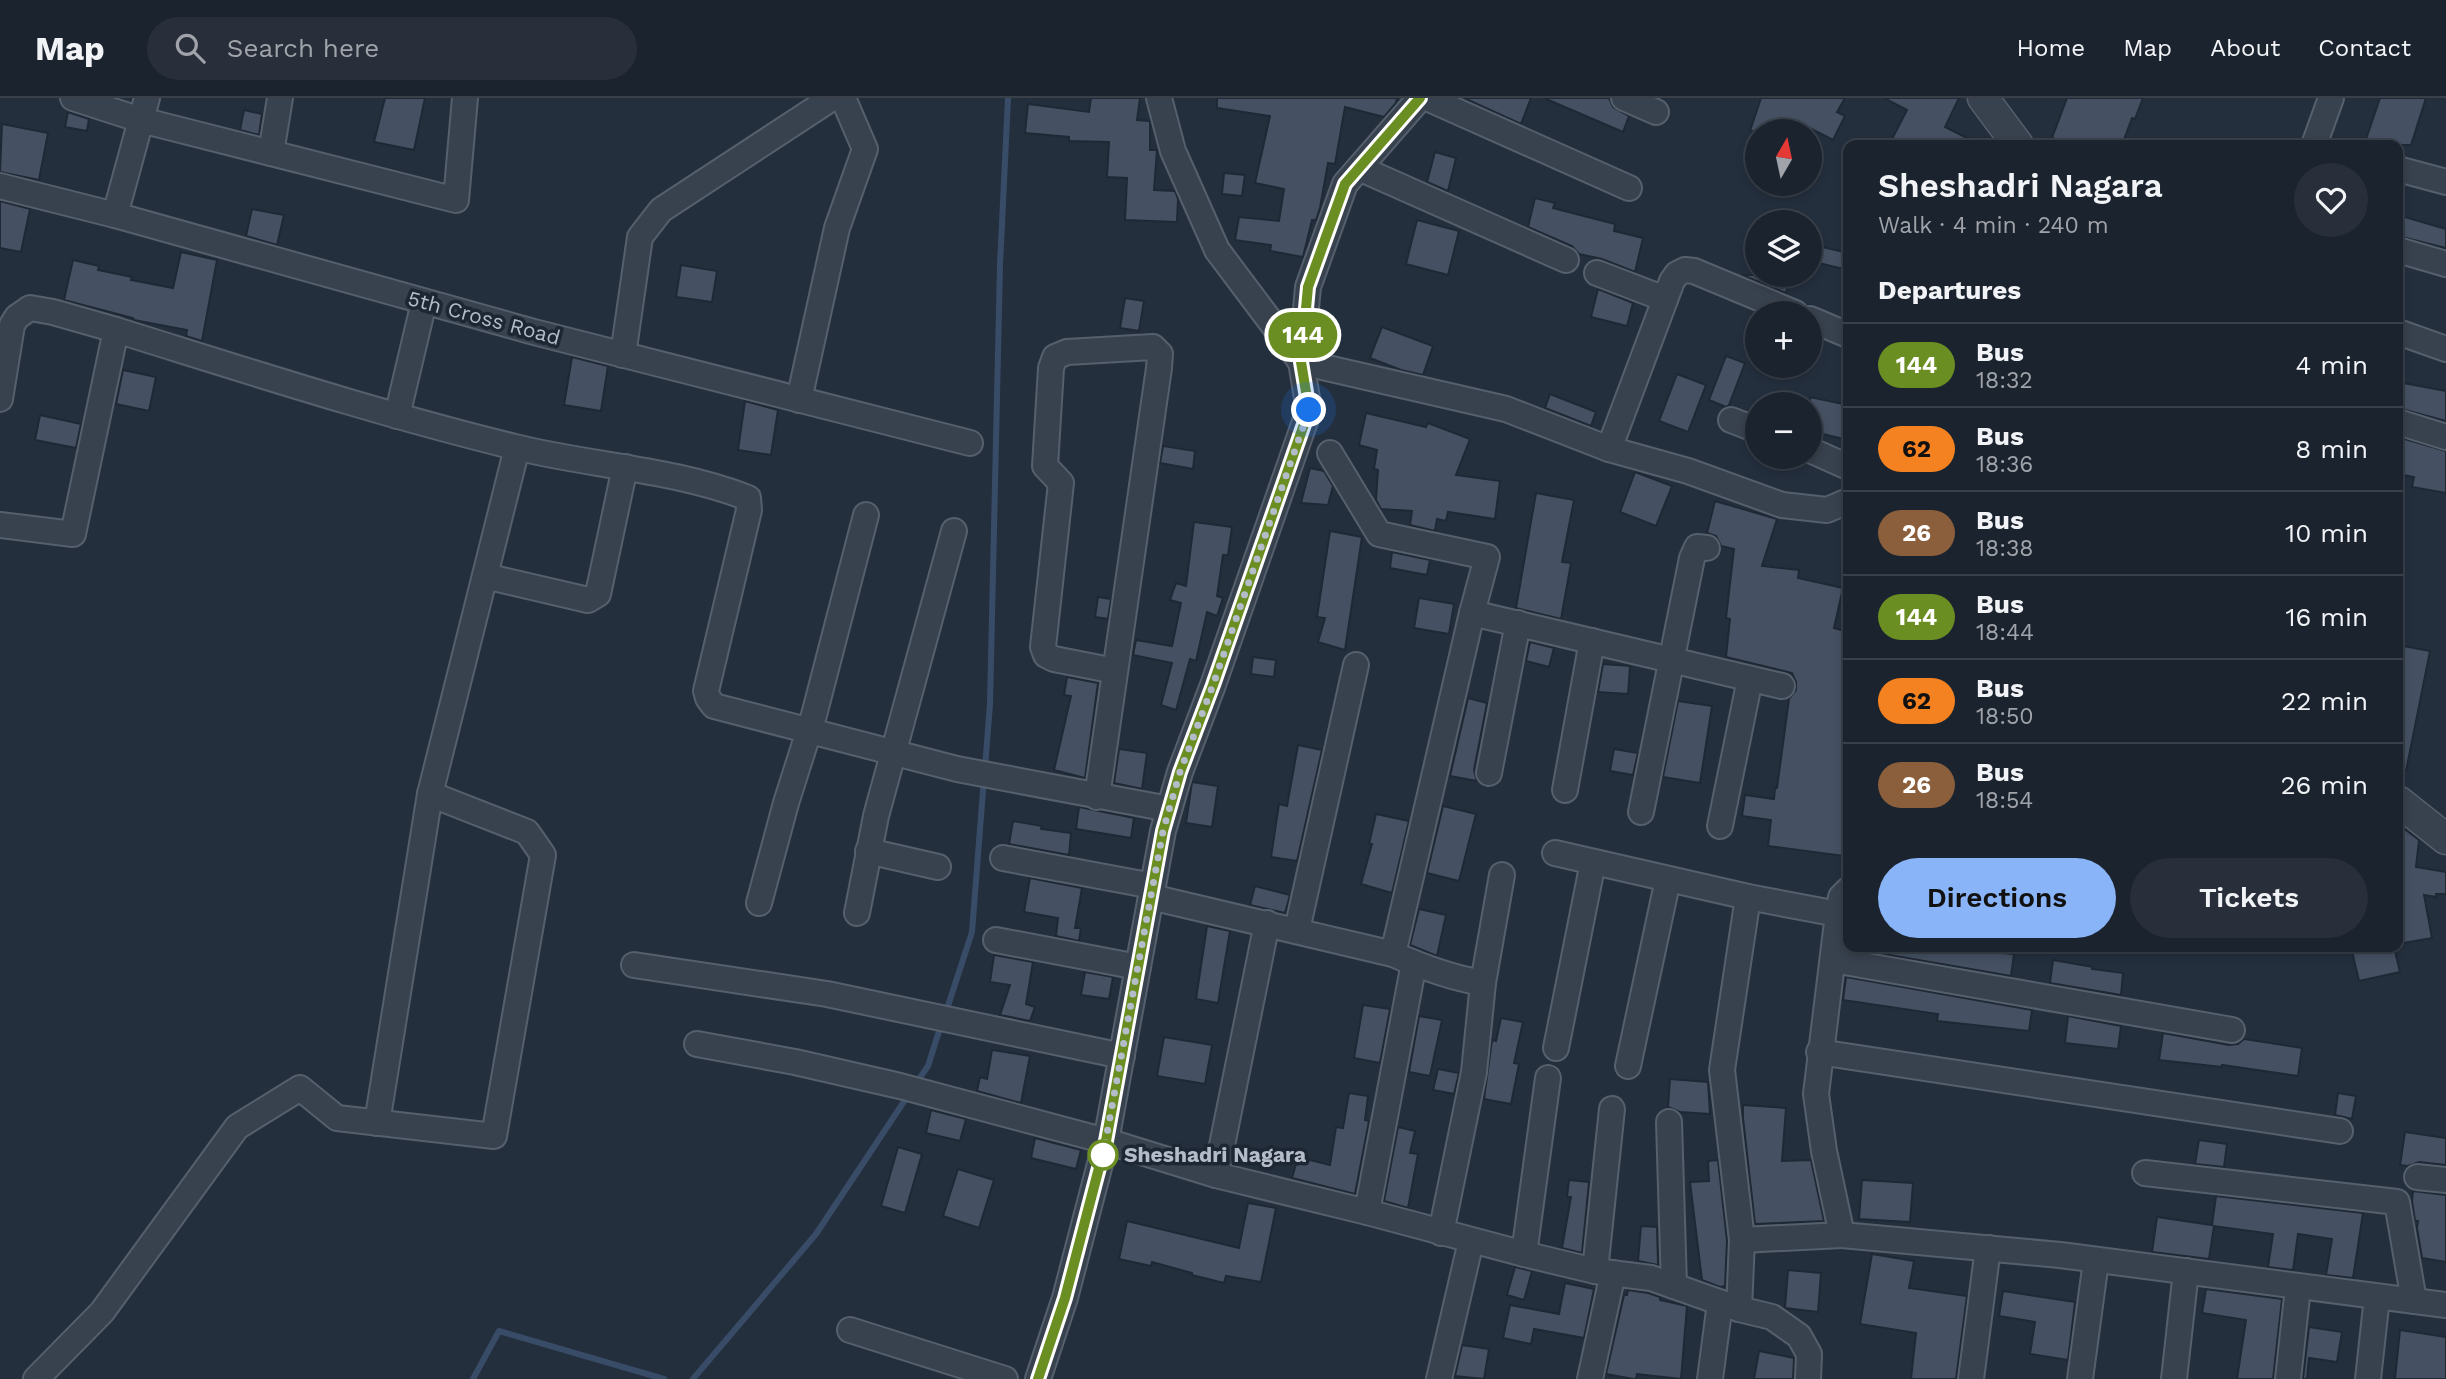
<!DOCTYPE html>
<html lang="en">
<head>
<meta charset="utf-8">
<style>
  :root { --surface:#1b232e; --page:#282f3a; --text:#f1f3f6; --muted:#a0a4aa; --line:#39404a; --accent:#8ab4f8 }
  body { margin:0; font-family:"Work Sans",sans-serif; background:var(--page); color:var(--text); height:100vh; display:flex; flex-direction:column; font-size:26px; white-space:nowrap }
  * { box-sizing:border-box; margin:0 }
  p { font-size:23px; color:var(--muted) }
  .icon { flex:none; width:38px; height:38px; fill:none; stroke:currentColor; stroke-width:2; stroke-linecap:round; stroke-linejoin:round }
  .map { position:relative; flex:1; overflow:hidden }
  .sheet { position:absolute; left:1843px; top:42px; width:560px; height:812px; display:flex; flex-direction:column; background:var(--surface); border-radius:14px; box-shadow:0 4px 10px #0003,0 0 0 2px var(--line) }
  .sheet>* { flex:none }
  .badge { padding:0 14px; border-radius:23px; font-size:24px; line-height:46px }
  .needle { width:46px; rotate:9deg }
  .controls { position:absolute; left:1745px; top:21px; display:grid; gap:14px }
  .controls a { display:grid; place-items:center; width:77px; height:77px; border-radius:50%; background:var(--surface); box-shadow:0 4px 10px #0003,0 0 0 2px var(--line); font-size:35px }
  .you { position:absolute; width:35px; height:35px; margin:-18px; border:5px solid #fff; border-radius:50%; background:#1a73e8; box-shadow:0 0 0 10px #1a73e833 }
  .map>.badge { position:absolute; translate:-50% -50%; box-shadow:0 0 0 4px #fff }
  h2 { padding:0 35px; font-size:26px; line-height:63px }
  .round { display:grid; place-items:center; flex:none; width:74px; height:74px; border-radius:37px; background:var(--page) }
  .headline { display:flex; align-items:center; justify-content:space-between; height:119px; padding:0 35px }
  h1 { font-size:33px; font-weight:600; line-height:52px }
  .primary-button { display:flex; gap:14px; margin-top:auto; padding:14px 35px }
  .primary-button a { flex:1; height:80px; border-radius:42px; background:var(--accent); color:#111; font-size:28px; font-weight:600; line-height:80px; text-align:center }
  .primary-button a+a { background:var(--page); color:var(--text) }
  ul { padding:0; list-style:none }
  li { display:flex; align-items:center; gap:21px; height:84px; padding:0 35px; border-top:2px solid var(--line) }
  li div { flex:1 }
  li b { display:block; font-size:26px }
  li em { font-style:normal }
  li .badge { min-width:77px; font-weight:700; text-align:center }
  header { display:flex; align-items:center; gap:42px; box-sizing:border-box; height:98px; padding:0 35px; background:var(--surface); border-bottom:2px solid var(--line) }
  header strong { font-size:33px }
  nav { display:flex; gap:38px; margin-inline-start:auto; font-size:24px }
  .search { width:490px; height:63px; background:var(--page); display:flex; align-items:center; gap:18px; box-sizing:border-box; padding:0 24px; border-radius:38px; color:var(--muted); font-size:26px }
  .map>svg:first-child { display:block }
</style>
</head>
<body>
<header>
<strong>Map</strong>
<div class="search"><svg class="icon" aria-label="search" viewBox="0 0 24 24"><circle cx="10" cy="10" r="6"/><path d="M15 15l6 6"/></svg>Search here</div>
<nav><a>Home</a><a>Map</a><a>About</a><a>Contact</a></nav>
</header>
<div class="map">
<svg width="2446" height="1281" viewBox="0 0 2446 1281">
  <rect width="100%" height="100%" fill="#242f3e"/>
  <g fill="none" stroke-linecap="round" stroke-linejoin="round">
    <g stroke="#394c67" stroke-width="6">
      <path d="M985,670L990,606L1000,167L1008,0"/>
      <path d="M945,917L972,834L984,680"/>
      <path d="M915,987L928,968L941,927"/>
      <path d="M473,1281L499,1233L664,1281"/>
      <path d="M693,1281L816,1136L909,996"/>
    </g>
  </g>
  <g fill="#455162" stroke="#1f2835" stroke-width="2">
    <path d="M385,0H425L414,52L374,44Z"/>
    <path d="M1091,0H1140L1137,22L1150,23V52H1157L1154,92L1175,93L1178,101L1177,124L1125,122L1127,80L1107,79L1109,44L1069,43V39L1025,35L1028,6L1089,14Z"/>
    <path d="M1217,0H1397L1396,5L1384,19L1345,9L1335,66L1328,65L1320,110L1316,122H1312L1303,159L1270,153L1271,147L1235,142L1239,119L1279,123L1284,91L1255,85L1270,18L1217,10Z"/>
    <path d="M1464,0H1531L1521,26Z"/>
    <path d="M1544,0H1609L1613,9L1629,18L1623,34Z"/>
    <path d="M1761,0H1845L1837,14L1845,18L1833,42L1796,23L1792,33H1750Z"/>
    <path d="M1884,0H1959L1945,29L1981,47H1889L1907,12Z"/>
    <path d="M2067,0H2143L2135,21L2132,20L2122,47H2071L2052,40Z"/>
    <path d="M2380,0H2426L2411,47H2364Z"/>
    <path d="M244,12L262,16L259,37L240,32Z"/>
    <path d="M68,14L89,21L87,33L65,29Z"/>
    <path d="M2,26L48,35L39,82L0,74Z"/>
    <path d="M1435,54L1456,60L1448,93L1427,84Z"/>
    <path d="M1224,75L1245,77L1242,98L1222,96Z"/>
    <path d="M1535,100L1555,105L1553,110L1615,126L1614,133L1643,140L1635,174L1602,161L1579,156L1572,148L1528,129Z"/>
    <path d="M0,103L30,111L21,154L0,150Z"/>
    <path d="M252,111L284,117L277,147L246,138Z"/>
    <path d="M2398,117L2446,131V150L2398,138Z"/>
    <path d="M1417,122L1459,133L1448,177L1406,166Z"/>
    <path d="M1810,146L1848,155V172L1810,163Z"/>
    <path d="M181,154L217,162L202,243L186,238L187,232L134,222L133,220L64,202L73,162L99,168L98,172L132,179L131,182L173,190Z"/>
    <path d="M681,167L717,173L712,204L676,199Z"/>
    <path d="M1742,177H1790L1786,195Z"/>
    <path d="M1598,191L1633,205L1627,228L1591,219Z"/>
    <path d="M1125,200L1144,203L1139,233L1120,230Z"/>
    <path d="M1382,229L1433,248L1423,277L1401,272L1370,260Z"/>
    <path d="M1726,258L1745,265L1729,307L1726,309L1709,302Z"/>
    <path d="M572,259L608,268L601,313L564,307Z"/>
    <path d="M123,272L156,279L149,313L116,306Z"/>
    <path d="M1677,276L1706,287L1688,334L1659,323Z"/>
    <path d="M2398,284L2446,293V323L2398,310Z"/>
    <path d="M1550,296L1596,314L1591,328L1545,310Z"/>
    <path d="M1810,299L1848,307V342L1810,333Z"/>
    <path d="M745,303L778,312L771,357L738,352Z"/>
    <path d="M1366,315L1426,329L1428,325L1470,341L1456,377L1500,383L1495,421L1448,414L1446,423L1437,421L1435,433L1410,427L1412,413L1381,411L1376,402L1378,372L1374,371L1377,352L1359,347Z"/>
    <path d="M40,317L81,326L76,350L35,342Z"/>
    <path d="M2398,339L2446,353V395L2412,389L2414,379L2398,376Z"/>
    <path d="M1163,348L1195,353L1193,371L1160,365Z"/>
    <path d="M1310,370L1324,373L1333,388L1328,407L1301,405Z"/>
    <path d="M1635,374L1672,388L1656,428L1620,414Z"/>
    <path d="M1536,395L1574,402L1562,464L1571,465L1561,521L1516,510Z"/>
    <path d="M1715,403L1777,421L1762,468L1799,472L1798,480L1843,490L1834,530L1848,534V730L1844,758L1768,748L1771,722L1742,718L1745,697L1774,701L1775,690H1777L1789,601L1796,592V584L1792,575L1726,559L1730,521L1726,520L1734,451L1721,448L1716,438L1707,435Z"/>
    <path d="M1194,424L1232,429L1228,457H1223L1217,498L1223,500L1217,518L1207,514L1196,563L1190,561L1176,612L1161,607L1172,565L1133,557L1136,542L1172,548L1181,505L1170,502L1176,485L1186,488Z"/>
    <path d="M1330,433L1362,439L1345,552L1318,544L1325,520L1317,519Z"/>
    <path d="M1392,454L1430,462L1427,477L1390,470Z"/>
    <path d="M1098,499L1111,501L1108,521L1095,519Z"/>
    <path d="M1419,500L1454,506L1449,536L1414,530Z"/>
    <path d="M1530,544L1554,550L1549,569L1526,563Z"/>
    <path d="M2398,547L2430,553L2406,673L2398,672Z"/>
    <path d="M1253,559L1276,562L1274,579L1251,576Z"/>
    <path d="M1603,566L1630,568L1628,596L1598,594Z"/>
    <path d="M1067,579L1098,585L1085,680L1054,672L1071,598L1064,597Z"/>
    <path d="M1468,600L1487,605L1474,672L1477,683L1450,678Z"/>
    <path d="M1678,603L1712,608L1700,685L1663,679Z"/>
    <path d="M1298,647L1322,652L1297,763L1271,759L1279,706L1287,708Z"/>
    <path d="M1119,651L1147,655L1142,691L1114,685Z"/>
    <path d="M1614,651L1638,655L1633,677L1610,673Z"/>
    <path d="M1192,684L1218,688L1212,729L1186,725Z"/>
    <path d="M1443,708L1476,716L1459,783L1427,775Z"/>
    <path d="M1079,709L1134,720L1131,740L1076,731Z"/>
    <path d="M1376,716L1409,723L1392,795L1361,786L1372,746H1369Z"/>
    <path d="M1013,723L1042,728L1041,731L1071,735L1069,757L1009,746Z"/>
    <path d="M2398,726L2419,742L2416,769L2446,774V796H2436V799L2424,797L2432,840L2398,846Z"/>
    <path d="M1030,780L1082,790L1075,830H1081L1079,843L1056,838L1058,820L1024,814Z"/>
    <path d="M1255,788L1290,797L1285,815L1250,807Z"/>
    <path d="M1419,811L1446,817L1437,858L1410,847Z"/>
    <path d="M1207,828L1230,833L1218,905L1196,901Z"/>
    <path d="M1855,849H1980L1993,850V854L2014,856L2011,878L1855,851Z"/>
    <path d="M2351,849H2394L2400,874L2359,883Z"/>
    <path d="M994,857L1033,864L1026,906L1035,909L1030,923L1000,917L1010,887L990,884Z"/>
    <path d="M2053,862L2093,869L2092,871L2123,875L2121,897L2050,885Z"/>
    <path d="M1085,874L1113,879L1109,901L1081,897Z"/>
    <path d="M1846,879L2032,912L2029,933L1937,923L1938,916L1843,902Z"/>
    <path d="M1363,907L1390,911L1380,965L1354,960Z"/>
    <path d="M1419,918L1442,922L1430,978L1409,974Z"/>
    <path d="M2068,918L2121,928L2118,951L2065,945Z"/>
    <path d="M1501,920L1523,924L1514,965L1519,966L1511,1006L1484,1001L1492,942L1496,943Z"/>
    <path d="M2163,935L2229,947L2238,946L2244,941L2302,950L2298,978L2222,967V969L2159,962Z"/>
    <path d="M1164,939L1212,947L1205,986L1157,978Z"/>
    <path d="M992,952L1030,958L1021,1005L977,993L980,979L987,981Z"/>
    <path d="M1438,971L1459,975L1454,996L1433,992Z"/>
    <path d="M1670,981L1708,984L1710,1016L1680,1014L1668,1009Z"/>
    <path d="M1349,995L1368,998L1365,1022L1369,1023L1355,1096L1292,1080L1298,1059L1330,1067L1336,1029L1343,1030Z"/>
    <path d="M2338,995L2356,998L2352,1021L2335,1017Z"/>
    <path d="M1743,1007L1786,1010L1782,1063L1811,1062L1824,1123L1755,1126L1743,1020Z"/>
    <path d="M931,1012L966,1021L960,1043L926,1035Z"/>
    <path d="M1398,1029L1415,1033L1410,1055L1418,1056L1408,1110L1384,1103Z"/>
    <path d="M2405,1034L2446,1040V1067L2419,1064L2408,1068L2400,1067Z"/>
    <path d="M1035,1040L1081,1052L1076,1071L1031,1060Z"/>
    <path d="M2199,1042L2227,1046L2224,1069L2195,1066Z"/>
    <path d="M898,1049L922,1056L905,1115L881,1108Z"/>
    <path d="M1718,1062L1727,1143L1725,1188L1720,1189L1702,1182L1690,1084L1709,1083L1708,1063Z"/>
    <path d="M958,1071L994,1082L979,1130L943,1118Z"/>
    <path d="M1569,1082L1589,1084L1582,1155L1562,1150L1571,1099H1567Z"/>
    <path d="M1862,1082L1913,1085L1910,1124L1859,1121Z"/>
    <path d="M2413,1093L2446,1097V1164L2422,1160L2417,1130L2418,1123H2415L2412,1103Z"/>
    <path d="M2216,1098L2363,1115L2353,1180L2326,1177L2332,1141L2298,1136L2293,1172L2268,1169L2273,1136L2214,1128L2209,1161L2152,1154L2157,1119L2212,1127Z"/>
    <path d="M1248,1105L1276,1110L1261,1184L1226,1178L1224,1185L1192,1177V1175L1152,1164L1151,1168L1119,1161L1127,1123L1239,1150Z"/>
    <path d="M1641,1128L1657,1129L1658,1167L1638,1163Z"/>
    <path d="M1872,1156L1914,1163L1909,1190L1967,1198L1956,1281H1911L1916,1235L1860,1226Z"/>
    <path d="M1515,1169L1532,1173L1524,1202L1507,1197Z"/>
    <path d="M1788,1172L1821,1175L1818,1214L1785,1210Z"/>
    <path d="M1565,1185L1594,1191L1584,1240L1534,1231L1531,1246L1503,1240L1510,1207L1559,1216Z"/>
    <path d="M2206,1191L2282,1201L2273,1281H2237L2246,1222L2202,1215Z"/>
    <path d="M1628,1192L1648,1195L1660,1199V1202L1687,1208L1681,1281L1637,1276L1636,1281H1633L1606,1276L1624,1197H1627Z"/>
    <path d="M2003,1193L2075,1204L2068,1262L2030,1256L2035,1224L1999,1218Z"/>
    <path d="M2309,1229L2342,1234L2337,1264L2309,1260L2307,1281H2303Z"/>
    <path d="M2400,1232L2446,1239V1281H2395Z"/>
    <path d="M1462,1247L1489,1251L1484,1281L1455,1278Z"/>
    <path d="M1759,1253L1794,1260L1793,1281H1754Z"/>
  </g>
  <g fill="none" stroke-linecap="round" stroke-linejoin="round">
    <defs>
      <g id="minor">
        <path d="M73,0L141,22L456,102L465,0"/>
        <path d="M1159,0L1173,53L1217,152L1301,264L1506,311L1609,351L1688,373L1782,407L1827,412L1848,403"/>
        <path d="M1427,0L1629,90"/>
        <path d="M1624,0L1656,14"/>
        <path d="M2314,47L2331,0"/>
        <path d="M271,55L280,0"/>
        <path d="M1359,70L1566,162"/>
        <path d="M2398,71L2446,84"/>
        <path d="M0,88L115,117L534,234L970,345"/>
        <path d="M115,117L147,0"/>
        <path d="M2398,152L2446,166"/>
        <path d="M1597,175L1665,201"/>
        <path d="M1810,221L1848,237"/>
        <path d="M2398,234L2446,251"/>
        <path d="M623,257L640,139L661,112L832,0"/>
        <path d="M0,301L12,227L17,219L30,210L53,214L116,232"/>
        <path d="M799,302L837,130L865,51L843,0"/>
        <path d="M397,318L424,204"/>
        <path d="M1731,322L1757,332"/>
        <path d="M2398,324L2446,339"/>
        <path d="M1609,351L1672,183L1677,176L1685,172L1694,173L1795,215"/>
        <path d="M1810,352L1848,369"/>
        <path d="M1330,355L1379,436L1487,459L1472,515L1782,588"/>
        <path d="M0,427L73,436L116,232C248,273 380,316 515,349C592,368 674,371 748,400L749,412L706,593L708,600L714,608L957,671L1169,711"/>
        <path d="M485,478L588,502L598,496L625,369"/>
        <path d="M1489,675L1518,525"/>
        <path d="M1565,692L1592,543"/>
        <path d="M1097,699L1159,270L1160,256L1153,249L1067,254L1055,259L1051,270L1045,368L1061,385L1043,549L1046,557L1054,561L1115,573"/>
        <path d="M1641,714L1692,460L1697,449L1707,450"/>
        <path d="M1720,728L1750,581"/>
        <path d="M868,753L938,769"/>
        <path d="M1555,755L1748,799L1838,816L1841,799L1848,792"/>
        <path d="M1003,760L1153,788"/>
        <path d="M1151,799L1393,856C1422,869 1452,880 1483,885L1502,777"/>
        <path d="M759,805L786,705L814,617L866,417"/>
        <path d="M857,815L876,718L954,433"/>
        <path d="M1838,816L1816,996L1824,1053L1842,1137L2060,1157L2446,1207"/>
        <path d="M1297,832L1356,567"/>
        <path d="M996,842L1138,869"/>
        <path d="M1393,856L1472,515"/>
        <path d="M1833,862L2232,932"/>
        <path d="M634,867L827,896L1122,958"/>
        <path d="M697,946L795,964L900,988L1106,1043L1216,1077L1367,1114L1524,1156L1595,1173L1651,1180L1739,1211L1772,1219L1799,1238L1809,1256L1808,1281"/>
        <path d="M1556,950L1593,764"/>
        <path d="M1819,954L2340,1033"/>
        <path d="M1628,968L1668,781"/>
        <path d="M1669,1024L1674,1188"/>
        <path d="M377,1025L430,696"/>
        <path d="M2145,1075L2397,1104L2414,1203"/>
        <path d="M1216,1077L1267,825"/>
        <path d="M2417,1079L2446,1082"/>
        <path d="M1367,1114L1414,865"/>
        <path d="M1441,1135L1474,974L1483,885"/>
        <path d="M1742,1142L1842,1137"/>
        <path d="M1524,1156L1548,980"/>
        <path d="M1595,1173L1612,1011"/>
        <path d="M1739,1211L1742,1142L1722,972L1748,799"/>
        <path d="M850,1232L1005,1281"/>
        <path d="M36,1281L102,1214L237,1029L300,990L337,1020L494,1038L543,757L527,734L430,696L517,350"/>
        <path d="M1038,1281L1065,1200L1106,1043L1163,733L1180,674L1213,587L1309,312L1301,264L1308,189L1345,86L1420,0"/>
        <path d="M1439,1281L1471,1143"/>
        <path d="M1590,1281L1613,1175"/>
        <path d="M1710,1281L1720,1205"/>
        <path d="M1971,1281L1988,1150"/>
        <path d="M2080,1281L2096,1163"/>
        <path d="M2174,1281L2186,1173"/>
        <path d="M2288,1281L2298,1189"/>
        <path d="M2368,1281L2377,1199"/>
      </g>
      <g id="tertiary">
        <path d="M1983,0L2018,47"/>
        <path d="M2398,703L2446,741"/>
      </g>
    </defs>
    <use href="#minor" stroke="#565f6c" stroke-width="28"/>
    <use href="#tertiary" stroke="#565f6c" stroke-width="33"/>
    <use href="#minor" stroke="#38414e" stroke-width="24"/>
    <use href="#tertiary" stroke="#38414e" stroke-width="30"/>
  </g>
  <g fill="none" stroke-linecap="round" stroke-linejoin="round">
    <defs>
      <path id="line" d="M1038,1281L1065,1200L1106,1043L1163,733L1180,674L1213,587L1309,312L1301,264L1308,189L1345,86L1420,0"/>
    </defs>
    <use href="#line" stroke="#fff" stroke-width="16"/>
    <use href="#line" stroke="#6b8e23" stroke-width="10"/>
    <path stroke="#b4bcc9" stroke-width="7" stroke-dasharray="0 12.6" d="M1103,1057L1163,733L1180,674L1213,587L1309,312"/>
  </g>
  <circle fill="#fff" stroke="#6b8e23" stroke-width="3.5" cx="1103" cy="1057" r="14"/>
  <g text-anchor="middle" stroke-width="7" stroke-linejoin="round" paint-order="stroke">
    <g font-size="21" fill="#b4bcc9" stroke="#1d2633">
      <text transform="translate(484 220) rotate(15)" y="7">5th Cross Road</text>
    </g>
    <g font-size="21" font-weight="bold" fill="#b4bcc9" stroke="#1d2633" text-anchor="start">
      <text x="1124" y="1064">Sheshadri Nagara</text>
    </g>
  </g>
</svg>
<div class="controls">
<a><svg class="needle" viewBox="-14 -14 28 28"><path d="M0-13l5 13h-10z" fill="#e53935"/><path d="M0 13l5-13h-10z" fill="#a0a4aa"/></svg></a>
<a><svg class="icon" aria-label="layers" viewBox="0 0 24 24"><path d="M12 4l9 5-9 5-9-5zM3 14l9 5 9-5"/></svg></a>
<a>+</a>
<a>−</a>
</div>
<div class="you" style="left:1309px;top:312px"></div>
<b class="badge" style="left:1303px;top:237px;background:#6b8e23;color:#fff">144</b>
<section class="sheet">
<div class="headline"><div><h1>Sheshadri Nagara</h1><p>Walk · 4 min · 240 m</p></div><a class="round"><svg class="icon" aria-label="heart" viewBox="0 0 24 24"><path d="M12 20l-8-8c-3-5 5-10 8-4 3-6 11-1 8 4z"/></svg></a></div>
<h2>Departures</h2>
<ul>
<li><span class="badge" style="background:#6b8e23;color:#fff">144</span><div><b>Bus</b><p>18:32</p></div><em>4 min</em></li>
<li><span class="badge" style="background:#f58220;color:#111">62</span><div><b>Bus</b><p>18:36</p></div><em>8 min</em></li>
<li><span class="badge" style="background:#8b5e3c;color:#fff">26</span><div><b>Bus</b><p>18:38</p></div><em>10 min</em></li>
<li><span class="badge" style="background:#6b8e23;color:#fff">144</span><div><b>Bus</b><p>18:44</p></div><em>16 min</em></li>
<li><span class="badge" style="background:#f58220;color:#111">62</span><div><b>Bus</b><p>18:50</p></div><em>22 min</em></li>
<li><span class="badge" style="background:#8b5e3c;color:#fff">26</span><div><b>Bus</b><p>18:54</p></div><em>26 min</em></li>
</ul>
<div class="primary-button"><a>Directions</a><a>Tickets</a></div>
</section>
</div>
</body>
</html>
